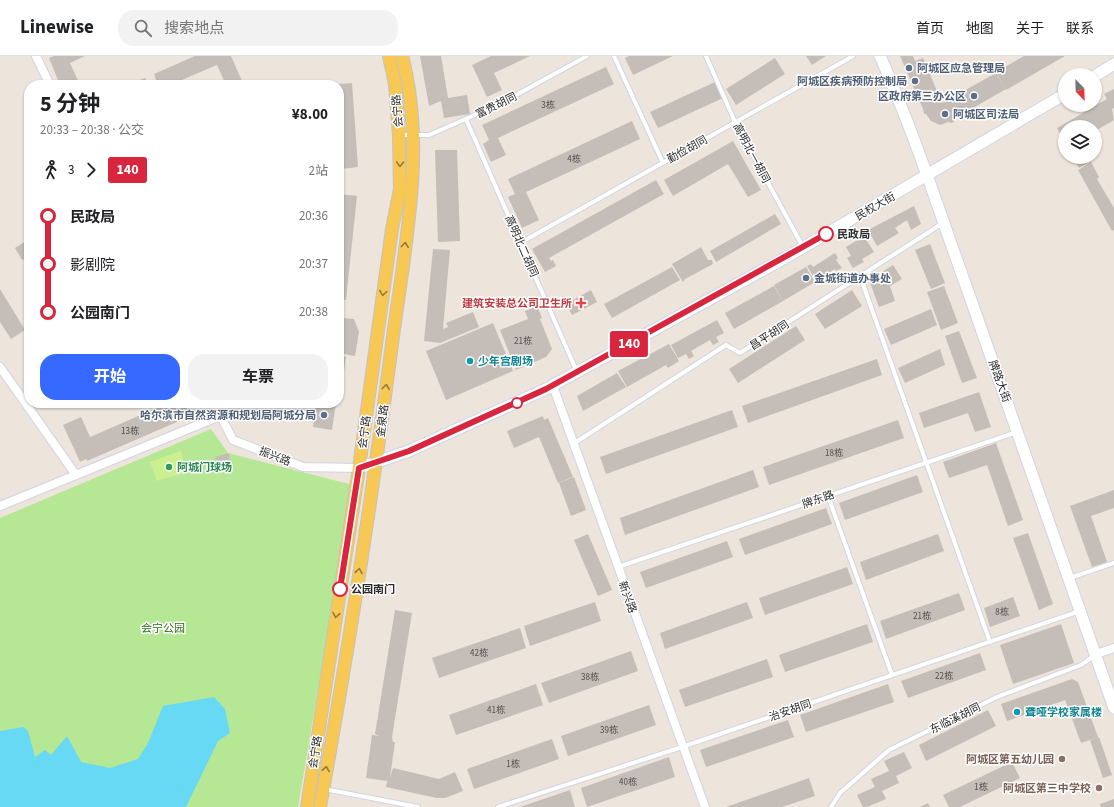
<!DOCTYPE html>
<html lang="zh">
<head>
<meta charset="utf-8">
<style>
  :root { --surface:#fff; --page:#f2f2f2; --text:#202124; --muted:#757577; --line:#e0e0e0; --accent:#3669ff }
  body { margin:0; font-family:"Source Sans 3","Noto Sans SC",sans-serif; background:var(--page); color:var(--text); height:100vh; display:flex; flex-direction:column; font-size:15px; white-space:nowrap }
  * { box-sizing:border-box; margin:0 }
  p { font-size:13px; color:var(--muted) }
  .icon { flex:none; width:22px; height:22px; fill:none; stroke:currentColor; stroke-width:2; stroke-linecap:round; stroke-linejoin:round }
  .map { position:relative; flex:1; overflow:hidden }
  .drawer { position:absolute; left:24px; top:24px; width:320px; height:328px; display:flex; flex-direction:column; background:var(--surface); border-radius:16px; box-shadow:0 1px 3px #0004 }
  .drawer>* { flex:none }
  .badge { padding:0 8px; border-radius:3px; font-size:14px; line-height:26px }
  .needle { width:26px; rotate:157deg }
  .fabs { position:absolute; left:1058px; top:12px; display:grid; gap:8px }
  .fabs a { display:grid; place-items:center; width:44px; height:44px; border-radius:50%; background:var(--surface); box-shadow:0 1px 3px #0004; font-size:20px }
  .map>.badge { position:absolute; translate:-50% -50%; box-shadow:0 0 0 2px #fff }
  .legs { display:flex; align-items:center; gap:6px; height:44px; padding:0 16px; font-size:13px }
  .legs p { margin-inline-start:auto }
  .head { display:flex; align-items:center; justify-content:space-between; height:68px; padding:0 16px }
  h1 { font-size:22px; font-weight:700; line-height:30px }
  .action { display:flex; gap:8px; margin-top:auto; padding:8px 16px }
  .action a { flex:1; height:46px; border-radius:16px; background:var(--accent); color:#fff; font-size:16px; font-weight:700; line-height:46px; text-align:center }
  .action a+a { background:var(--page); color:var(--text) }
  ul { padding:0 16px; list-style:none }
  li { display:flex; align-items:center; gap:14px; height:48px; font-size:15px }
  li i { display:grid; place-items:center; width:6px; height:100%; margin:0 5px; background:currentColor }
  li i::after { content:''; width:10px; height:10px; margin:-5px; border:3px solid; border-radius:50%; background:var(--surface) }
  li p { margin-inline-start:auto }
  li:first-child i { background:linear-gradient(#0000 50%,currentColor 0) }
  li:last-child i { background:linear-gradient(currentColor 50%,#0000 0) }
  header { display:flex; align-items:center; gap:24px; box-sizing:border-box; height:56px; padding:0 20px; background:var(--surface); border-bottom:1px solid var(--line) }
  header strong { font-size:19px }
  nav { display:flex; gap:22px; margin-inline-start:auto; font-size:14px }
  .search { width:280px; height:36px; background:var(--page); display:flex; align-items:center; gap:10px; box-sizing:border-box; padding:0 14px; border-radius:16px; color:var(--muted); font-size:15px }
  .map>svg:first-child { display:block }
</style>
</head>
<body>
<header>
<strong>Linewise</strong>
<div class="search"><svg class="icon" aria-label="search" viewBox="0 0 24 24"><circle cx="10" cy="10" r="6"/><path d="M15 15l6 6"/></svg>搜索地点</div>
<nav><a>首页</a><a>地图</a><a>关于</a><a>联系</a></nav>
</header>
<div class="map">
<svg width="1114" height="751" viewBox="0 0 1114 751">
  <rect width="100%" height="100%" fill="#ede4db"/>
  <path fill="#b6e794" d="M211,373L228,397L353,429L298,751H0V462Z"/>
  <path fill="#ccef8f" d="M181,395L187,416L157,425L150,406Z"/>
  <path fill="#68d9f5" d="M214,641L225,653L230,677L218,685L186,751H0V675L23,671L28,675L35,701L45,694L51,699L67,680L81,706L110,712L138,703L148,687L163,650Z"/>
  <g fill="#c5beb8">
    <path d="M54,0H85L70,7L80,29H60L49,2Z"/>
    <path d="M195,0H231L242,25L232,29H226L217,9L170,29H158L154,18Z"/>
    <path d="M420,0H441L448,42L467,39L470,58L444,62L441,45L429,50Z"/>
    <path d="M491,0H530L494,17L502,34L487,41L472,9Z"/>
    <path d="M629,0H673L633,19L625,2Z"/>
    <path d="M806,0H826L812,9Z"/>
    <path d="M900,0H913L915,5L923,2L942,47L996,17L1006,33L954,63V66L951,67L948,66L940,69L931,65L926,58H924L923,53Z"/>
    <path d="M1024,0H1065L1006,34L996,16Z"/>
    <path d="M775,2L785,18L736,49L726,33Z"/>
    <path d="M606,11L614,28L498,82L506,99L491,106L483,88L489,84L482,69Z"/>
    <path d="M145,22L148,29H128Z"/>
    <path d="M715,26L723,42L658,72L650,56Z"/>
    <path d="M352,27L358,111L341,113L339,28Z"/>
    <path d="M1114,33V52L1112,53L1114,64L1095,75V71H1065V87L1057,72L1107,43L1104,38Z"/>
    <path d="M632,65L640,83L526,136L539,164L522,172L508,141L515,138L508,123Z"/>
    <path d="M733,85L761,134L748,141L728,108L673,140L664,124Z"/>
    <path d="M435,94H457L460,185L438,186Z"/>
    <path d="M1073,101H1087L1089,106L1079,112Z"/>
    <path d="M1091,106L1099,121L1097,123L1114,152V174L1112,175L1078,114Z"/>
    <path d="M656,124L664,138L549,202L551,205L553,204L556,210L545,216L532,193Z"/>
    <path d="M339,138L357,140L346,244L339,243Z"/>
    <path d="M914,150L921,168L911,174L907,164L895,172L899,177L877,190L868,174Z"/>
    <path d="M775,158L781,168L716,206L710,195Z"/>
    <path d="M864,180L874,196L862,203L864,206L853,212L847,202L851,200L846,191Z"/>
    <path d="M29,183V200L22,204L15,192Z"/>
    <path d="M930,188L945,227L931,233L915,194Z"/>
    <path d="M701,191L708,204H712L713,208L685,223L683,226L672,208Z"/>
    <path d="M433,193L450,194L443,273L448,271L446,267L473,256L479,271L440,287L424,285Z"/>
    <path d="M835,197L838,202L836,204L842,212L836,215L835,213L816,225L807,210L811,208L813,211Z"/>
    <path d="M893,209L902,223L890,230L895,245L879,251L869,224Z"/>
    <path d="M672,211L680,224L612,262L604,248Z"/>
    <path d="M806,211L815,226L783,245L774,229Z"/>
    <path d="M774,230L783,245L734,273L725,257Z"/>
    <path d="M944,230L958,267L941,274L927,236Z"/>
    <path d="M0,233L25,274L11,283L0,266Z"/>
    <path d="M591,234L597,246L572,259L566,248Z"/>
    <path d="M852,234L862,250L825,273L815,258Z"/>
    <path d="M537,250L542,262L540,263L552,293L546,301L516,314L500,274L528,263L525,255Z"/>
    <path d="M931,253L937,269L891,289L884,273Z"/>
    <path d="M344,262L354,263L359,276L355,300L339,297V264Z"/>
    <path d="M717,264L724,277L716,281L719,286L713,289L710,284L691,295L694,300L689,303L686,298L678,302L671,289Z"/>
    <path d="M493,267L513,315L446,344L426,295Z"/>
    <path d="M796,270L805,284L738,327L729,313Z"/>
    <path d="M959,275L977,322L962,327L945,280Z"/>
    <path d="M669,288L679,305L668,312L666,309L627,331L618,315Z"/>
    <path d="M940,293L945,309L905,327L898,312Z"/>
    <path d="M339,300L346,301L342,329L339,328Z"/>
    <path d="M877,303L882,319L748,367L742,350Z"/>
    <path d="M617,317L626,331L583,355L577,340Z"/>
    <path d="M979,336L991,371L975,376L968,357L924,372L919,357Z"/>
    <path d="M166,347H193L189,356L178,362L179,365L87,405L86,403L80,406L63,369L81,361L90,381L166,348Z"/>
    <path d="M316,347H336L332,374L313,371Z"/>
    <path d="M732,354L738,371L606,418L600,401Z"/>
    <path d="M543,360L544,364L548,362L573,421L558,427L539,381L514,392L507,375Z"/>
    <path d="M898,364L904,382L769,429L763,411Z"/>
    <path d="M996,387L1023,464L1008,470L987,409L949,422L943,406Z"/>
    <path d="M229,397L230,408L218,411L215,401Z"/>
    <path d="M753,414L759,431L625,479L620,462Z"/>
    <path d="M917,419L923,436L845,464L839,447Z"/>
    <path d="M574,421L586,454L571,460L559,427Z"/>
    <path d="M1114,434V452L1091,460L1107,506L1092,511L1070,450Z"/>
    <path d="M826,452L832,468L745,499L739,483Z"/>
    <path d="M1028,477L1053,548L1039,554L1013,482Z"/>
    <path d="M588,478L612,534L598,540L574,484Z"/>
    <path d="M938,478L944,495L866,524L860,506Z"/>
    <path d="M727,485L733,501L646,532L640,516Z"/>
    <path d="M847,511L853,528L765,559L759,542Z"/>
    <path d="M959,537L965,554L886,583L880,565Z"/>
    <path d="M1013,541L1020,560L990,571L984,552Z"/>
    <path d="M595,546L601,565L530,590L524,570Z"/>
    <path d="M747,546L753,562L665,593L660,577Z"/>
    <path d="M395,554L412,557L392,681L393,686H395L390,721L393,712L439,723L455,716L463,735L445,742H437L386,731L388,721L387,725L366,722L372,679L379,680L375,678Z"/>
    <path d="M867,568L873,586L785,616L779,599Z"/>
    <path d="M1061,568L1074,607L1013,628L1000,589Z"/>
    <path d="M520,572L526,592L439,622L432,602Z"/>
    <path d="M631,595L638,615L549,647L541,627Z"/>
    <path d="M980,597L986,614L908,642L901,625Z"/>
    <path d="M767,603L773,621L685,651L679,634Z"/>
    <path d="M1072,623L1078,626L1098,681L1081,687L1065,644L1007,665L1001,648Z"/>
    <path d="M536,628L543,649L456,679L449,659Z"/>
    <path d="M888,628L894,646L806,676L800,659Z"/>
    <path d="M649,649L656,669L568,700L561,680Z"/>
    <path d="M988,654L996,670L926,705L919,689Z"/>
    <path d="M788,664L794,681L706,711L700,694Z"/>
    <path d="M1099,681L1112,719L1103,722L1090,684Z"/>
    <path d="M552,683L559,703L474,733L467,713Z"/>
    <path d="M904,696L912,712L896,720L899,727L882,735L886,743L867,751H863L857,739L875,731L871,723L889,715L884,705Z"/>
    <path d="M669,701L675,721L587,751L581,732Z"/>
    <path d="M1012,706L1020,722L960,751H949L943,739Z"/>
    <path d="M809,722L815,740L782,751H726Z"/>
    <path d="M570,734L575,751H520Z"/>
    <path d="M1114,743V751H1101L1100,748Z"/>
    <path d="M928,747L930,751H920Z"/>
  </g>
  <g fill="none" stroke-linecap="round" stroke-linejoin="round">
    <defs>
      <g id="lane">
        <path d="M614,0L663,107"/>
        <path d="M706,0L735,66L803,191"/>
        <path d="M466,63L577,316"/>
        <path d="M401,79H429L498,49L587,0"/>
        <path d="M520,187L853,0"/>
        <path d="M860,220L990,586"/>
        <path d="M573,388L726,289L740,297L943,167"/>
        <path d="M828,440L892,619"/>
        <path d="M618,511L1017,376"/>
        <path d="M1070,522L1114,507"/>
        <path d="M324,733L418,751"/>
        <path d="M498,751L682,691L1080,555"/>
        <path d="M831,751L840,737L889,694L997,641L1081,609L1095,599"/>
      </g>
      <g id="street">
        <path d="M36,0L50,29"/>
        <path d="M0,311L76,419"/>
        <path d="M553,330L705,751"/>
        <path d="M214,347L233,384L303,411L359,412"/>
        <path d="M0,450L220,360"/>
        <path d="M1096,598L1114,592"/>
      </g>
      <g id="secondary">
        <path d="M880,0C915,78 941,161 970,241C1019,378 1067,515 1114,652"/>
        <path d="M1095,20L1114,8"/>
        <path d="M359,412L409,395L546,333L785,202L1065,38"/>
      </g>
      <g id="primary">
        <path d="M307,751L359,412L392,173L400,133L399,79L395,28L389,0"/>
        <path d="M320,751C348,597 372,443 392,288C404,194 427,93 402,0"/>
      </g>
    </defs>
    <use href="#lane" stroke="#d0d5e4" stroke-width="6"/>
    <use href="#street" stroke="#d0d5e4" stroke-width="10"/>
    <use href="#secondary" stroke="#d0d5e4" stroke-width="13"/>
    <use href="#primary" stroke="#c3c3c3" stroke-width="14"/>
    <use href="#lane" stroke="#fff" stroke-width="4"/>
    <use href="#street" stroke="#fff" stroke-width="8"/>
    <use href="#secondary" stroke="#fff" stroke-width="11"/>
    <use href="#primary" stroke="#f8c855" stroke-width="12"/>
  </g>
  <defs><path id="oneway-chevron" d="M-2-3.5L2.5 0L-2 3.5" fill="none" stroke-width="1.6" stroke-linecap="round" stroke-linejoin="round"/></defs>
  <g stroke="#917940">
    <use href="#oneway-chevron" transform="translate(400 108) rotate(92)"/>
    <use href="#oneway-chevron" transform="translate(405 189) rotate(-83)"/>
    <use href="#oneway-chevron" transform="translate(383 237) rotate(98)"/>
    <use href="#oneway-chevron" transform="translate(386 331) rotate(-83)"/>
    <use href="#oneway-chevron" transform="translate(359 515) rotate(-81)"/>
    <use href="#oneway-chevron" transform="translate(336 559) rotate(99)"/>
    <use href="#oneway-chevron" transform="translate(326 713) rotate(-81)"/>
  </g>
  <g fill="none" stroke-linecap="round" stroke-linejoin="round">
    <defs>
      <path id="line-1" d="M340,533L359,412L409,395L546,333L826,178"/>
    </defs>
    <use href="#line-1" stroke="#fff" stroke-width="9"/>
    <use href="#line-1" stroke="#d7263d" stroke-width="6"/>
  </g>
  <g fill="#5c6f8a" stroke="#fff" stroke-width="1.5">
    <circle cx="909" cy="12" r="4"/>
    <circle cx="915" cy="25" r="4"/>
    <circle cx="974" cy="40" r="4"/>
    <circle cx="945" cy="58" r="4"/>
    <circle cx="806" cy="222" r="4"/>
    <circle cx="324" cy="359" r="4"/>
  </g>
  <g fill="#fff" stroke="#d7263d" stroke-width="2">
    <circle cx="826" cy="178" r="7"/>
    <circle cx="517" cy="347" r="5"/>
    <circle cx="340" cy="533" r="7"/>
  </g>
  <path fill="#e0444e" stroke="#fff" stroke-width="1.5" d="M579 241h4v4h4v4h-4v4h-4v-4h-4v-4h4z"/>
  <g fill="#0f9aa8" stroke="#fff" stroke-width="1.5">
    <circle cx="470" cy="305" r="4"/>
    <circle cx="1017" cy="656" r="4"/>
  </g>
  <circle fill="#2e9e5b" stroke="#fff" stroke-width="1.5" cx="169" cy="411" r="4"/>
  <g fill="#8d6e63" stroke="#fff" stroke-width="1.5">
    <circle cx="1062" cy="703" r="4"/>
    <circle cx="1099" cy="732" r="4"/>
  </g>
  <g text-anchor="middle" stroke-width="3" stroke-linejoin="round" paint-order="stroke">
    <g font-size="9" fill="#514f4e">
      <text x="548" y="52">3栋</text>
      <text x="574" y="106">4栋</text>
      <text x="523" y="288">21栋</text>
      <text x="130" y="378">13栋</text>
      <text x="834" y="400">18栋</text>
      <text x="1002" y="559">8栋</text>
      <text x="922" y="563">21栋</text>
      <text x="479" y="600">42栋</text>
      <text x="944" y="623">22栋</text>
      <text x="590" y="624">38栋</text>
      <text x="496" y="657">41栋</text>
      <text x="609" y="677">39栋</text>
      <text x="513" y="711">1栋</text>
      <text x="628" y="729">40栋</text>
      <text x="981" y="734">1栋</text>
    </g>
    <g font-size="11" font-weight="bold" fill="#4e5e75" stroke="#fff" text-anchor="start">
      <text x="917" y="16">阿城区应急管理局</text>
      <text x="907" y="29" text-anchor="end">阿城区疾病预防控制局</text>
      <text x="966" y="44" text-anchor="end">区政府第三办公区</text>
      <text x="953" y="62">阿城区司法局</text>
      <text x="814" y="226">金城街道办事处</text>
      <text x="316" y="363" text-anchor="end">哈尔滨市自然资源和规划局阿城分局</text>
    </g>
    <g font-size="11" fill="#2a2a2a" stroke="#fff">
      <text transform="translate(496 49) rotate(-26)" y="4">富贵胡同</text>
      <text transform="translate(397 55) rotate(-95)" y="4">会宁路</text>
      <text transform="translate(687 93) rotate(-29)" y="4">勤俭胡同</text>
      <text transform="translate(752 97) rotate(62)" y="4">高明北一胡同</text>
      <text transform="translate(875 150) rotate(-30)" y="4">民权大街</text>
      <text transform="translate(522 190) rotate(66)" y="4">高明北二胡同</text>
      <text transform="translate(769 279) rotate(-33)" y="4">昌平胡同</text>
      <text transform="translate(1000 325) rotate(70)" y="4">牌路大街</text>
      <text transform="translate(382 365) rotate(-83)" y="4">金泉路</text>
      <text transform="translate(364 376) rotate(-82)" y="4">会宁路</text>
      <text transform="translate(275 400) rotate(21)" y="4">振兴路</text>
      <text transform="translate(818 443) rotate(-19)" y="4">牌东路</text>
      <text transform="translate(628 541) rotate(70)" y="4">新兴路</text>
      <text transform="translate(790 654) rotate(-19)" y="4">治安胡同</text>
      <text transform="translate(955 662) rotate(-26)" y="4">东临溪胡同</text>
      <text transform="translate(315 696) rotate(-81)" y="4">会宁路</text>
    </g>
    <g font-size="11" font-weight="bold" fill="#2a2a2a" stroke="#fff" text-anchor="start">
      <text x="837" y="182">民政局</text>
      <text x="351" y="537">公园南门</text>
    </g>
    <g font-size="11" font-weight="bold" fill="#be3a42" stroke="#fff" text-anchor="end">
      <text x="572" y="251">建筑安装总公司卫生所</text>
    </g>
    <g font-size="11" font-weight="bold" fill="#0d838f" stroke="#fff" text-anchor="start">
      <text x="478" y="309">少年宫剧场</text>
      <text x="1025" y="660">聋哑学校家属楼</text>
    </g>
    <g font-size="11" font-weight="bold" fill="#27864d" stroke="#fff" text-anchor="start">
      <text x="177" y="415">阿城门球场</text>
    </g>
    <g font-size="11" fill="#2d6b16" stroke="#fff">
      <text x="163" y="576">会宁公园</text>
    </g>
    <g font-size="11" font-weight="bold" fill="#785e54" stroke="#fff" text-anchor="end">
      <text x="1054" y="707">阿城区第五幼儿园</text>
      <text x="1091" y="736">阿城区第三中学校</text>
    </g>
  </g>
</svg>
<div class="fabs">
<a><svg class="needle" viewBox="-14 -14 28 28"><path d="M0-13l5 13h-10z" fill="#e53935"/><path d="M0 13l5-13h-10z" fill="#757577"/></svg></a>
<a><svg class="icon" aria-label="layers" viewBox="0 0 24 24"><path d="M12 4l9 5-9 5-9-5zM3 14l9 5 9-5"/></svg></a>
</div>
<b class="badge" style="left:629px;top:288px;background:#d7263d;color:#fff">140</b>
<section class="drawer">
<div class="head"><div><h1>5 分钟</h1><p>20:33 – 20:38 · 公交</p></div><b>¥8.00</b></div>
<div class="legs"><svg class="icon" aria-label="walk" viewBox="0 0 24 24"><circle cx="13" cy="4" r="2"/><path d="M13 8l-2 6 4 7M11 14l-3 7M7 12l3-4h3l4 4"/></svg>3<svg class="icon" aria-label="forward" viewBox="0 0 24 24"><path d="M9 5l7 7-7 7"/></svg><b class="badge" style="background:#d7263d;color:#fff">140</b><p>2站</p></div>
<ul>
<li><i style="color:#d7263d"></i><b>民政局</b><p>20:36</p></li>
<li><i style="color:#d7263d"></i><span>影剧院</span><p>20:37</p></li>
<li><i style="color:#d7263d"></i><b>公园南门</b><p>20:38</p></li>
</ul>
<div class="action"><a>开始</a><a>车票</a></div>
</section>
</div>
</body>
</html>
